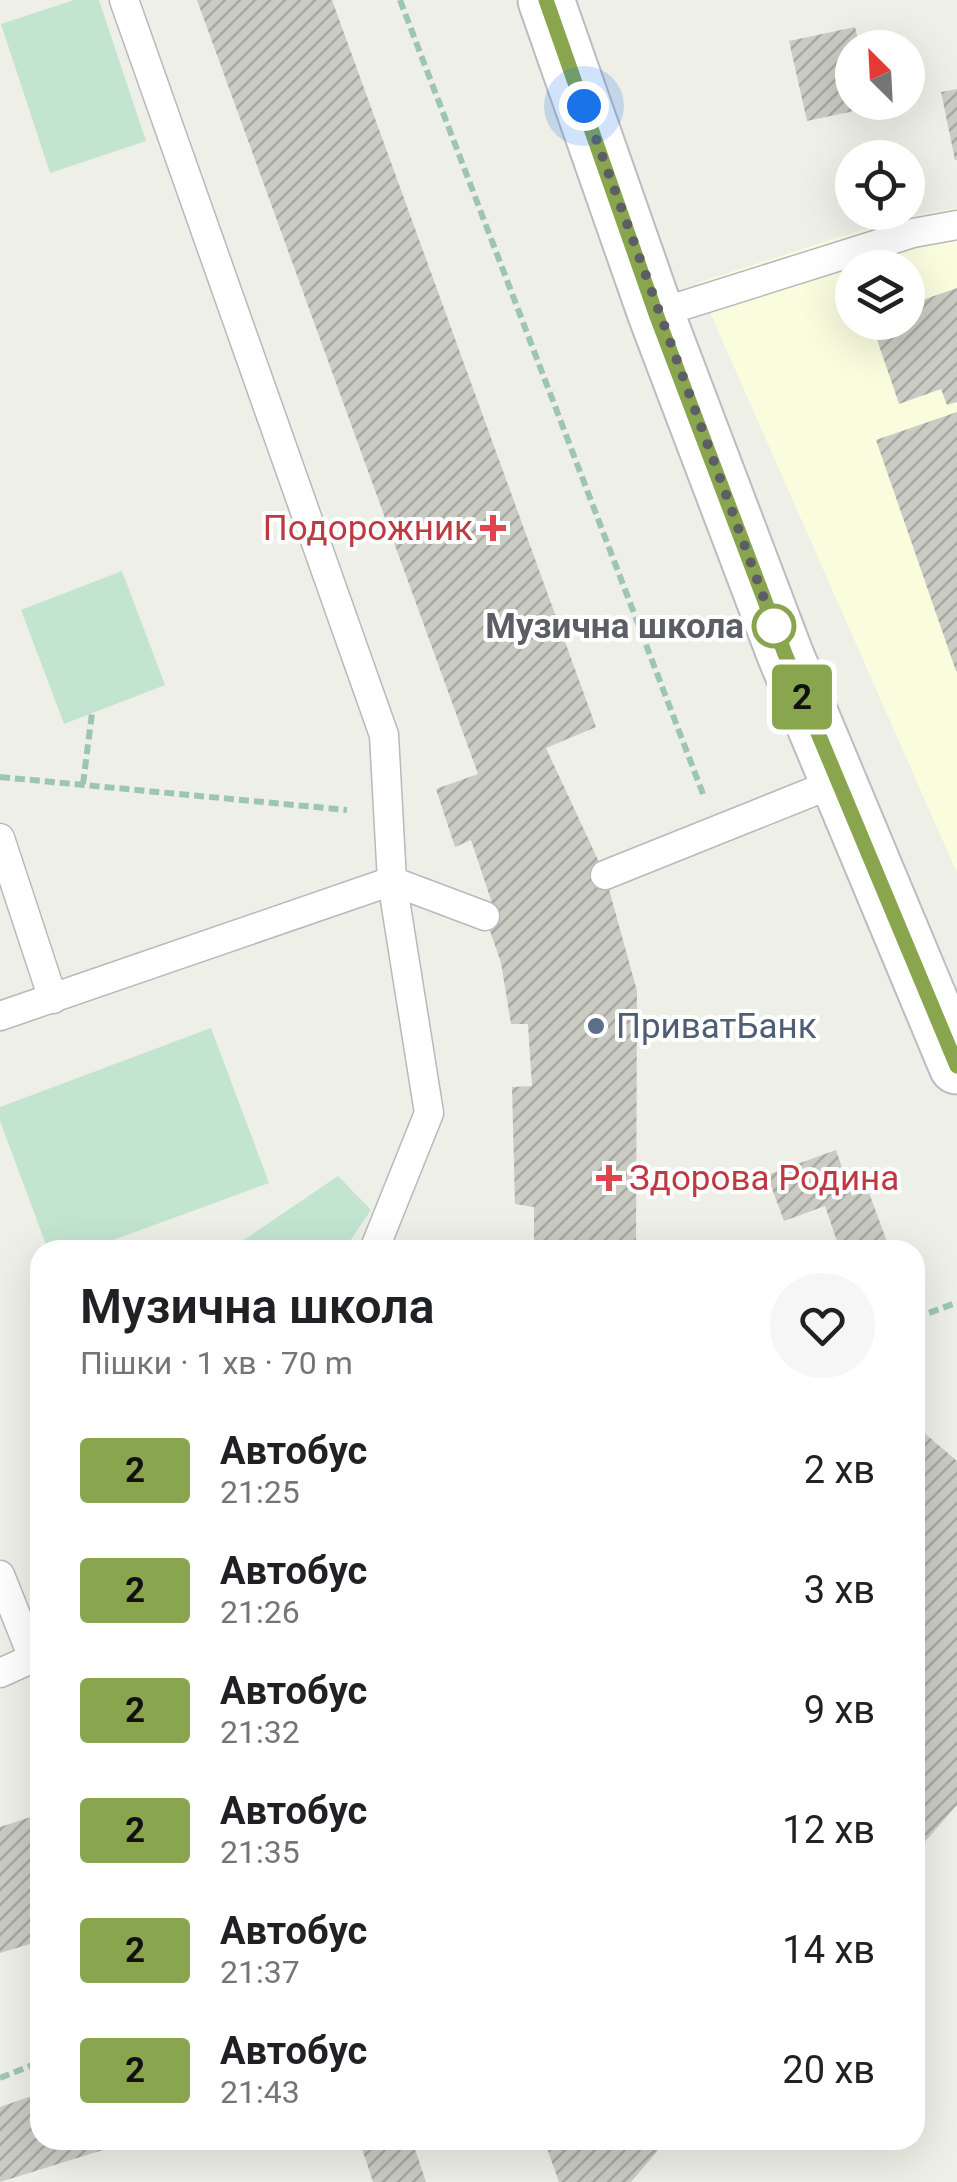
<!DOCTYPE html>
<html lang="uk">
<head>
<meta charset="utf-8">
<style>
  :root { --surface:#fff; --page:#f6f6f6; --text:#202124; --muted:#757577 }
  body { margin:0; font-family:Roboto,sans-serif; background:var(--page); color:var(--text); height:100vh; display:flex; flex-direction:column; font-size:38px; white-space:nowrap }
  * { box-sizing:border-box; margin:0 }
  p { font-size:32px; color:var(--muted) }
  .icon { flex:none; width:55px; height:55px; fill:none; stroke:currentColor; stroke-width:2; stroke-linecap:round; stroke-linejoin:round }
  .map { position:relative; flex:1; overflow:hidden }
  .panel { position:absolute; left:30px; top:1240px; width:895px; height:910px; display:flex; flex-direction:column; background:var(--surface); border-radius:30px; box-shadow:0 10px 40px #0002 }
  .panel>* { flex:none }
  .badge { padding:0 20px; border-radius:8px; font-size:35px; line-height:65px }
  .needle { width:65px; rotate:336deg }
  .tools { position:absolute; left:835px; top:30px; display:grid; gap:20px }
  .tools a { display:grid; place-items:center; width:90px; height:90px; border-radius:50%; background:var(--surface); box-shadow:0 10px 40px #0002; font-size:50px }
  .you { position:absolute; width:50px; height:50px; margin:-25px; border:8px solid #fff; border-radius:50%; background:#1a73e8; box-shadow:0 0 0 15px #1a73e833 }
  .map>.badge { position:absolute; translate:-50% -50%; box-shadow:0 0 0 5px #fff }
  .round { display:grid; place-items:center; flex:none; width:105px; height:105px; border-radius:52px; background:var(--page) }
  .head { display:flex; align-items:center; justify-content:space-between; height:170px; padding:0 50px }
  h1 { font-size:48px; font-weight:600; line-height:75px }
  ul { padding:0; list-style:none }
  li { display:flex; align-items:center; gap:30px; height:120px; padding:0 50px }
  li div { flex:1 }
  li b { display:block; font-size:38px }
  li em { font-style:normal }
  li .badge { min-width:110px; font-weight:700; text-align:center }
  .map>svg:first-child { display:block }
</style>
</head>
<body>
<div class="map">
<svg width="957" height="2182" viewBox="0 0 957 2182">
  <defs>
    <pattern id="building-hatch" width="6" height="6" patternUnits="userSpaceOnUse" patternTransform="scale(2.5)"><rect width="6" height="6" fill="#cacbc2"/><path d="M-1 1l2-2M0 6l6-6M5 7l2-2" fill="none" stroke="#a7a8a1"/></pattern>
  </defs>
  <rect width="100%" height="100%" fill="#eeefe6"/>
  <path fill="#f9fcdd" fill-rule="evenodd" d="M957,208V873L697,283L895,219ZM852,268H908V322H852Z"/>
  <g fill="#c3e5cf">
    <path d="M74,0H99L146,141L50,173L1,24Z"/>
    <path d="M122,571L165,685L64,724L21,610Z"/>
    <path d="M211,1028L269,1183L86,1250H48L0,1121V1107Z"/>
    <path d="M338,1176L371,1210L344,1250H216L245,1239Z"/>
  </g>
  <g fill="url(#building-hatch)">
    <path d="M197,0H332L596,727L546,748L605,875L637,991L636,1250H534V1207L515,1204L512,1087L532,1086L528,1024H511L501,963L485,916L484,906L492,903L471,840L455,847L436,789L478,774Z"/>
    <path d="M855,27L860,48H852V102H872L873,107L807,121L789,41Z"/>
    <path d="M957,89V160H955L941,92Z"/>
    <path d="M957,288V402L947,405L941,389L899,404L871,322H908V305Z"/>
    <path d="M957,412V671H956L876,440Z"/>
    <path d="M836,1150L852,1196L868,1190L890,1250H840L825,1206L784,1221L767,1175Z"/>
    <path d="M915,1425L957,1461V1805L915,1853Z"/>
    <path d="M40,1814V1941L0,1953V1827Z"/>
    <path d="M40,2093V2140L132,2141L0,2182V2107Z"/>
    <path d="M359,2140H412L426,2182H373Z"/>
    <path d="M544,2140H667L631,2182H559Z"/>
  </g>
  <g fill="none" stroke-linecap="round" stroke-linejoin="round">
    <defs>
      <g id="lane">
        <path d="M124,0L384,735L392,881L429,1113L374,1250"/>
        <path d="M656,314L913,233L957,225"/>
        <path d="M0,838L53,999"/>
        <path d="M605,875L837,782"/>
        <path d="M0,1016L392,881L485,916"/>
        <path d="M0,1575L33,1658"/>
        <path d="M0,1673L40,1655"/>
      </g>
      <path id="secondary" d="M546,0L656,314L785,654L957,1066"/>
    </defs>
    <use href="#lane" stroke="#b8b8bf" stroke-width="31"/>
    <use href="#secondary" stroke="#bbbbc3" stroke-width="59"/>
    <g stroke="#9dc5b6" stroke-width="6" stroke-dasharray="10 5" stroke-linecap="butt">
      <path d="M400,0L703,794"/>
      <path d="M0,777L347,810"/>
      <path d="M83,784L92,713"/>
      <path d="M915,1318L953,1304"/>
      <path d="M0,2078L40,2062"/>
    </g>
    <use href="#lane" stroke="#fff" stroke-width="28"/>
    <use href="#secondary" stroke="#fff" stroke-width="55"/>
  </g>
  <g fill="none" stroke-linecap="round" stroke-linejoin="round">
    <defs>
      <path id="line" d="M546,0L656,314L785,654L957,1066"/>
    </defs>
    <use href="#line" stroke="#fff" stroke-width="22"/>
    <use href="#line" stroke="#89a54e" stroke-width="15"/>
    <path stroke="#5d5e65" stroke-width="10" stroke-dasharray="0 18" d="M584,106L774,626"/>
  </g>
  <g fill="#e0444e" stroke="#fff" stroke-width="4">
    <path d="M488 513h10v10h10v10h-10v10h-10v-10h-10v-10h10z"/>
    <path d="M604 1163h10v10h10v10h-10v10h-10v-10h-10v-10h10z"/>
  </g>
  <circle fill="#fff" stroke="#89a54e" stroke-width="5" cx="774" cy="626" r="20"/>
  <circle fill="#5c6f8a" stroke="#fff" stroke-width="4" cx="596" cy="1026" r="10"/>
  <g text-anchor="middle" stroke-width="8" stroke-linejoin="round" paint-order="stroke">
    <g font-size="35" fill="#be3a42" stroke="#fff" text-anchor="end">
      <text x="473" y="540">Подорожник</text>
      <text x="629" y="1190" text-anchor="start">Здорова Родина</text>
    </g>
    <g font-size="35" font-weight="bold" fill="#5d5e65" stroke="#fff" text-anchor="end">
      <text x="744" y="638">Музична школа</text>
    </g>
    <g font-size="35" fill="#4e5e75" stroke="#fff" text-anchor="start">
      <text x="616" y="1038">ПриватБанк</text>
    </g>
  </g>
</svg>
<div class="tools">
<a><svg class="needle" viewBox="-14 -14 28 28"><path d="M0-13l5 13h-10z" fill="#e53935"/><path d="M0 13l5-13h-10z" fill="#757577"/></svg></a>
<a><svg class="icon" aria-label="locate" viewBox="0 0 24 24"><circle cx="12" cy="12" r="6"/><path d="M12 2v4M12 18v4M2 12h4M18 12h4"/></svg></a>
<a><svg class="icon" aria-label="layers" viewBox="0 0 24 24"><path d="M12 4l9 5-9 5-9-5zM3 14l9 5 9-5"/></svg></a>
</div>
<div class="you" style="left:584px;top:106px"></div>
<b class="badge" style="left:802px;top:697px;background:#89a54e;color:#111">2</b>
<section class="panel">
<div class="head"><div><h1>Музична школа</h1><p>Пішки · 1 хв · 70 m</p></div><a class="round"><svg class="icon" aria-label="heart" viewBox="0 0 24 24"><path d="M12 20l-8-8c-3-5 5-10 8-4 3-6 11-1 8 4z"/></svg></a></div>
<ul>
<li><span class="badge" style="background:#89a54e;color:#111">2</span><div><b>Автобус</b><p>21:25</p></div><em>2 хв</em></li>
<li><span class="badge" style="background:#89a54e;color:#111">2</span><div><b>Автобус</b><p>21:26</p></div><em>3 хв</em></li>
<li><span class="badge" style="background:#89a54e;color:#111">2</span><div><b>Автобус</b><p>21:32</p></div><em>9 хв</em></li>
<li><span class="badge" style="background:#89a54e;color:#111">2</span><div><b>Автобус</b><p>21:35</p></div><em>12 хв</em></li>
<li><span class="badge" style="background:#89a54e;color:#111">2</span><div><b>Автобус</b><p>21:37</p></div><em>14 хв</em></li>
<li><span class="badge" style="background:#89a54e;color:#111">2</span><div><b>Автобус</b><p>21:43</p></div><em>20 хв</em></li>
</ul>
</section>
</div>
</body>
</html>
